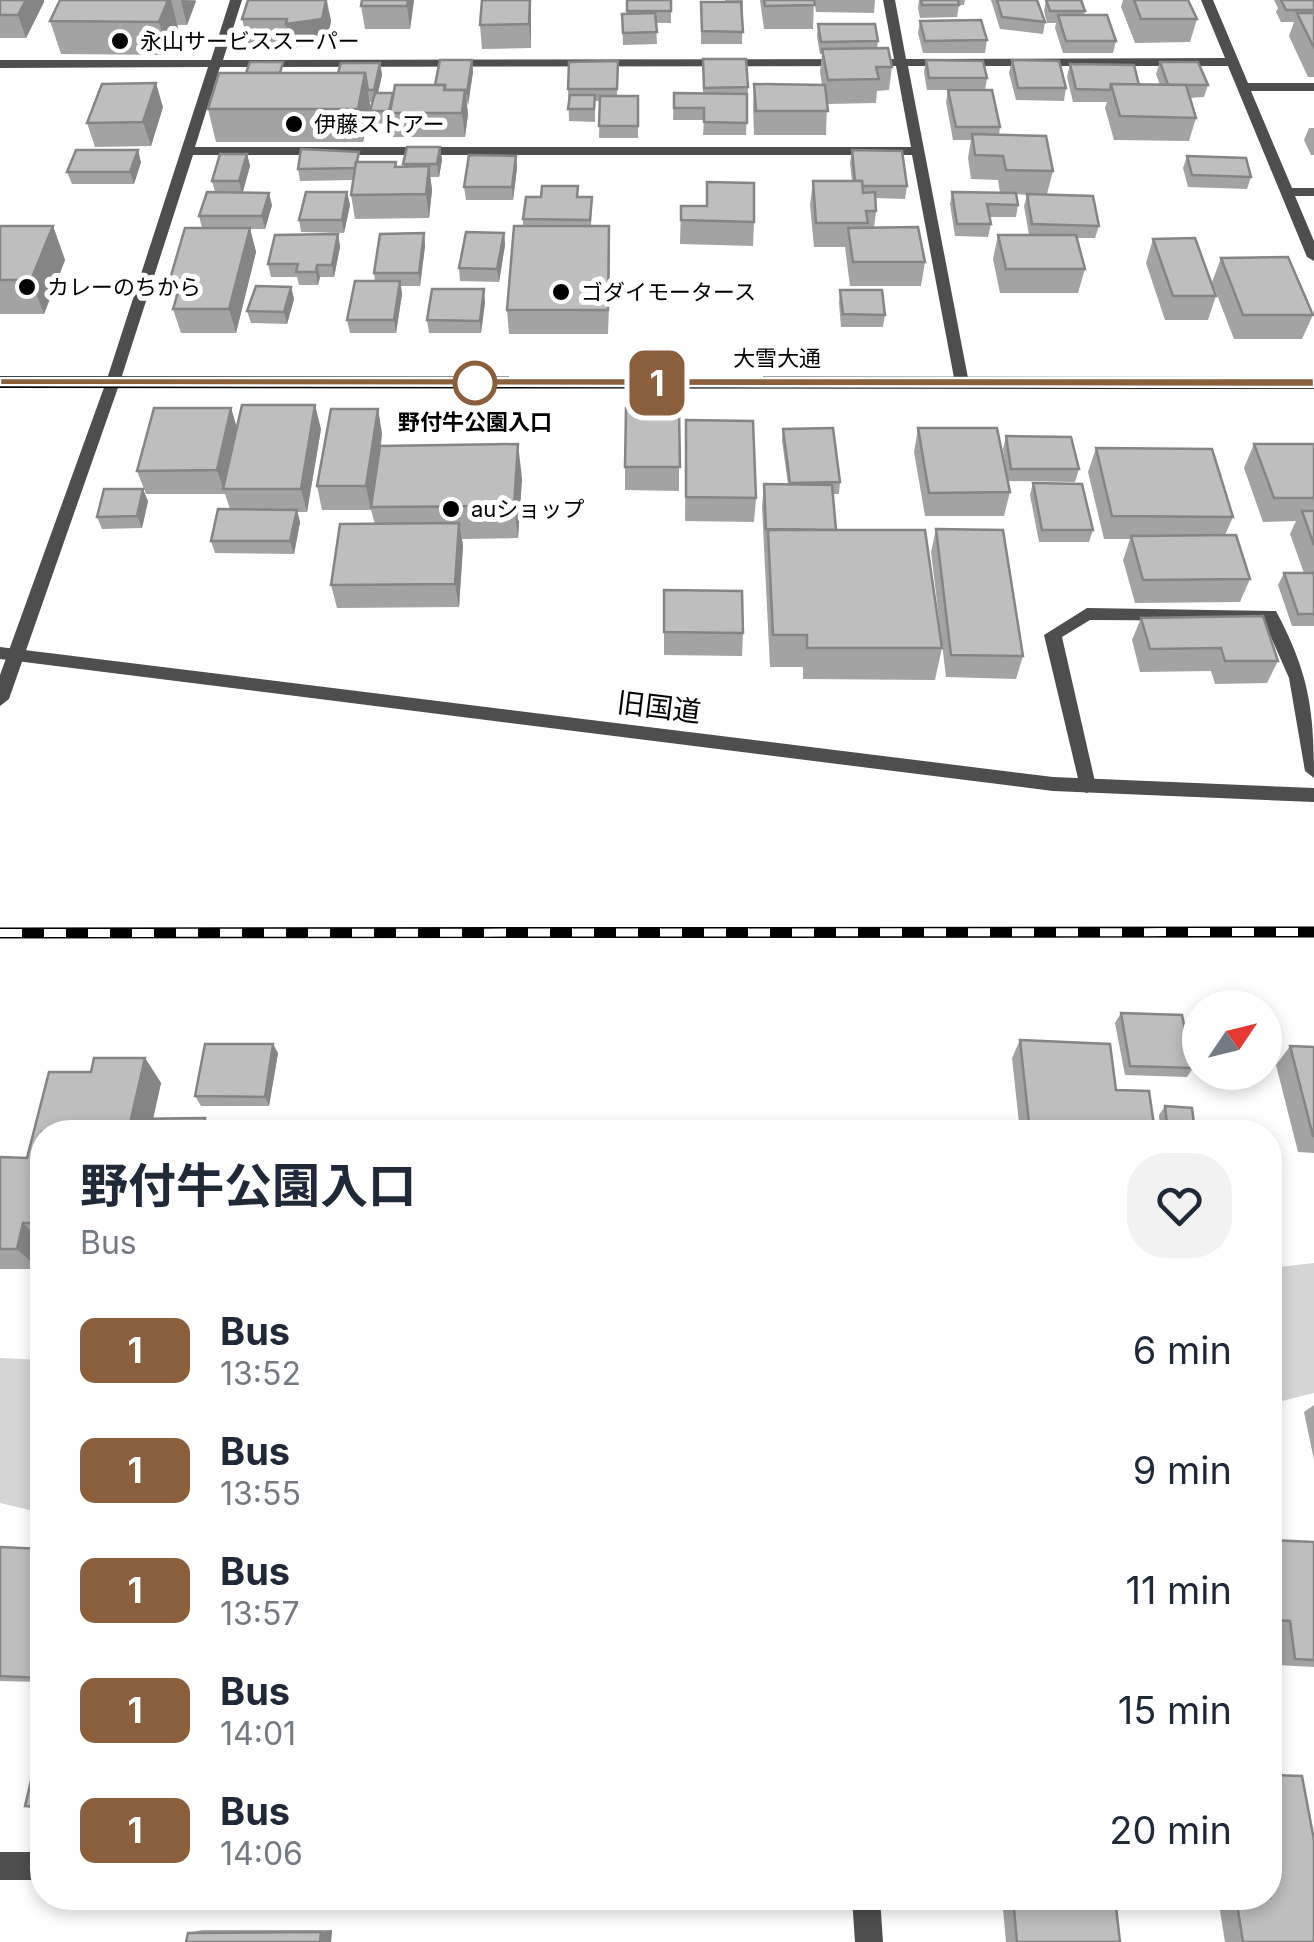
<!DOCTYPE html>
<html lang="en">
<head>
<meta charset="utf-8">
<style>
  :root { --surface:#fff; --page:#f2f2f3; --text:#1f2937; --muted:#747a83 }
  body { margin:0; font-family:Inter,"Noto Sans JP",sans-serif; background:var(--page); color:var(--text); height:100vh; display:flex; flex-direction:column; font-size:38px; white-space:nowrap }
  * { box-sizing:border-box; margin:0 }
  p { font-size:32px; color:var(--muted) }
  .icon { flex:none; width:55px; height:55px; fill:none; stroke:currentColor; stroke-width:2; stroke-linecap:round; stroke-linejoin:round }
  .map { position:relative; flex:1; overflow:hidden }
  .panel { position:absolute; left:30px; top:1120px; width:1252px; height:790px; display:flex; flex-direction:column; background:var(--surface); border-radius:40px; box-shadow:0 5px 15px #0003 }
  .panel>* { flex:none }
  .badge { padding:0 20px; border-radius:15px; font-size:35px; line-height:65px }
  .needle { width:65px; rotate:55deg }
  .controls { position:absolute; left:1182px; top:990px; display:grid; gap:20px }
  .controls a { display:grid; place-items:center; width:100px; height:100px; border-radius:50%; background:var(--surface); box-shadow:0 5px 15px #0003; font-size:50px }
  .map>.badge { position:absolute; translate:-50% -50%; box-shadow:0 0 0 5px #fff }
  .round { display:grid; place-items:center; flex:none; width:105px; height:105px; border-radius:40px; background:var(--page) }
  .overview { display:flex; align-items:center; justify-content:space-between; height:170px; padding:0 50px }
  h1 { font-size:48px; font-weight:700; line-height:75px }
  ul { padding:0; list-style:none }
  li { display:flex; align-items:center; gap:30px; height:120px; padding:0 50px }
  li div { flex:1 }
  li b { display:block; font-size:38px }
  li em { font-style:normal }
  li .badge { min-width:110px; font-weight:700; text-align:center }
  .map>svg:first-child { display:block }
</style>
</head>
<body>
<div class="map">
<svg width="1314" height="1942" viewBox="0 0 1314 1942">
  <rect width="100%" height="100%" fill="#fff"/>
  <g fill="#d5d5d5">
    <path d="M1314,1263V1393L1270,1404V1268Z"/>
    <path d="M0,1358L42,1360V1513L0,1503Z"/>
  </g>
  <g fill="none" stroke-linecap="round" stroke-linejoin="round">
    <path fill="#4e4e4e" fill-rule="evenodd" d="M1087,608L1276,611C1309,673 1314,709 1314,778L1305,771L1289,678L1264,621L1090,620L1062,637L1096,786L1087,793L1081,791L1044,635Z"/>
    <g fill="#4e4e4e" fill-rule="evenodd">
      <path d="M230,0H242L223,60L894,59L883,0H895L906,59L1225,58L1201,0H1213L1248,83H1314V91H1251L1292,188H1314V196H1295L1314,241V261L1307,257L1228,66H908L969,383L962,388L955,383L912,155H193L120,382L9,699L0,706V675L106,382L208,67L0,68V60H211ZM896,66L911,147H195L220,67Z"/>
      <rect x="0" y="1852" width="42" height="28"/>
      <path d="M852,1898H880L883,1942H855Z"/>
    </g>
    <path fill="#4e4e4e" fill-rule="evenodd" d="M0,647L1053,777L1314,788V802L1053,791L0,659Z"/>
    <path fill="#000" fill-rule="evenodd" d="M0,376L1314,377V389L0,388Z"/>
    <defs>
      <path id="rail" d="M0,933L1314,932"/>
    </defs>
    <use href="#rail" stroke="#000" stroke-width="11"/>
    <use href="#rail" stroke="#fff" stroke-width="8" stroke-dasharray="22" stroke-linecap="butt"/>
  </g>
  <g fill="#a3a3a3">
    <path d="M0,0H44V2L26,38H0Z"/>
    <path d="M60,0H195L196,1L187,25H177L178,28L168,55L61,54L50,21Z"/>
    <path d="M248,0H327L331,21L327,43L291,48L290,42L248,43L242,19Z"/>
    <path d="M362,0H414L410,29H365L361,6Z"/>
    <path d="M482,0H530L531,48L482,49L480,25Z"/>
    <path d="M627,0H671V23H656L657,44L623,45L622,14H627Z"/>
    <path d="M725,0H743L742,44H701V2H725Z"/>
    <path d="M760,0H814L813,29H764Z"/>
    <path d="M814,0H875L874,13L816,12Z"/>
    <path d="M919,0H965L964,5H959L957,17L920,18L918,8Z"/>
    <path d="M991,0H1037L1045,22L1043,34L1000,29Z"/>
    <path d="M1046,0L1085,11L1084,15L1116,41L1113,53H1063L1055,28L1056,23H1047L1044,11Z"/>
    <path d="M1123,0H1188L1197,19L1190,42L1135,43L1121,7Z"/>
    <path d="M1274,0H1314V77H1308L1289,36L1294,22H1281L1276,12L1278,8Z"/>
    <path d="M920,21L987,40L985,53H923L918,33Z"/>
    <path d="M818,24L878,41L877,48L892,67L889,90L877,91L876,103L827,104L826,135H754L753,108L754,84L822,85L820,72L822,54H820L817,37Z"/>
    <path d="M703,59L748,87L746,135H703L704,120H673L674,93H703Z"/>
    <path d="M472,60L473,72L467,106L468,114L465,137H393L391,122V124L372,123L370,111L372,102H370V106L363,142H216L208,109L285,73H338L380,63L382,75L378,93H393L435,85Z"/>
    <path d="M926,60L987,78L985,90L1000,127L999,135L1053,171L1047,194L1099,226L1095,238H1077L1085,269L1078,293H1000L993,259L998,235H1029L1024,206L1027,195L1016,194L1018,205L1016,217H990L991,224L988,237L955,236L950,204L952,192L1000,193L998,180L971,179L968,158L971,140H953L946,102L948,90H927L924,72Z"/>
    <path d="M1012,60L1066,88L1064,101L1016,100L1009,73Z"/>
    <path d="M618,61L617,96H638V138H599L600,101H595V122L569,121L568,89Z"/>
    <path d="M1160,62L1208,85L1204,97L1190,98L1196,118L1189,141L1114,140L1105,108L1107,102H1073L1067,77L1070,64L1139,85H1160L1156,74Z"/>
    <path d="M163,107L151,146L95,147L87,123Z"/>
    <path d="M1309,128H1314V155H1311L1304,140Z"/>
    <path d="M440,147L442,160L439,177H430L432,190L429,218L355,219L351,195L353,180L300,181L298,169L396,162L397,167H404L403,164Z"/>
    <path d="M852,150L907,186L905,199L875,198L876,211L874,228L925,262L921,286H850L845,247H814L810,205L813,181H852L850,163Z"/>
    <path d="M247,154L250,166L243,192L272,205L265,229H250L256,252L236,333H181L173,309L176,299L170,279L202,228L199,216L215,192L212,181Z"/>
    <path d="M516,156L517,168L513,200H466L464,187Z"/>
    <path d="M1187,156L1251,177L1247,189L1188,187L1183,168Z"/>
    <path d="M141,162L134,184H72L67,172Z"/>
    <path d="M578,186V197H592L591,226H609L608,334H509L507,310L523,226V219L541,197Z"/>
    <path d="M347,192L350,205L344,233L301,232L299,220Z"/>
    <path d="M681,206L754,222L753,246L680,244Z"/>
    <path d="M0,226H53L65,260L44,314H0Z"/>
    <path d="M424,233L425,246L420,286H401L402,294L396,333H350L347,320L375,281L374,273Z"/>
    <path d="M504,233L505,245L499,282L460,281L459,268Z"/>
    <path d="M338,234L340,247L334,277H320L318,285H299L297,277H271L268,264Z"/>
    <path d="M1153,239L1216,296L1208,320H1165L1146,263Z"/>
    <path d="M1221,258L1313,315L1302,339H1234L1212,282Z"/>
    <path d="M291,287L294,299L287,324L251,323L247,311Z"/>
    <path d="M840,290L885,315L883,327H841L839,303Z"/>
    <path d="M485,302L481,333H429L427,320Z"/>
    <path d="M231,408L237,428L321,429L307,512H297L300,522L294,554L215,553L211,541L230,509L225,494H146L137,471Z"/>
    <path d="M679,409V491L625,490V467Z"/>
    <path d="M686,420L756,498L754,522L685,521Z"/>
    <path d="M918,428L1010,492L1004,516H925L914,452Z"/>
    <path d="M783,429L840,482L839,494H833L836,530L942,648L935,680L803,679V667H770L762,507L764,484H788L782,441Z"/>
    <path d="M382,433L381,446L522,478L518,538L462,539L463,546L459,607L337,608L331,585L375,524L371,510H322L317,486Z"/>
    <path d="M1006,436L1079,469L1075,482L1008,481L1003,449Z"/>
    <path d="M1254,444H1314V626H1292L1278,585L1284,573H1304L1290,534L1296,521L1263,522L1244,468Z"/>
    <path d="M1096,448L1233,517L1225,535L1250,579L1240,602L1135,603L1123,560L1130,539H1104L1088,472Z"/>
    <path d="M1033,483L1093,530L1089,542H1039L1030,495Z"/>
    <path d="M148,501L142,528L102,529L97,517Z"/>
    <path d="M936,529L1023,656L1016,679L946,677L931,552Z"/>
    <path d="M664,590L743,633L742,656L664,655Z"/>
    <path d="M1141,618L1278,661L1267,683L1215,684L1211,671L1140,672L1132,640Z"/>
    <path d="M1121,1013L1193,1068L1187,1077L1125,1075L1115,1023Z"/>
    <path d="M1020,1040L1116,1090L1155,1132H1020L1012,1058Z"/>
    <path d="M1290,1046L1314,1047V1153L1298,1152L1276,1065Z"/>
    <path d="M278,1053L269,1106H201L195,1096Z"/>
    <path d="M94,1058H145L161,1083L153,1119L205,1118L214,1132H42V1252L39,1269H0V1157L27,1158L49,1072H91Z"/>
    <path d="M1165,1106L1195,1132H1160L1159,1115Z"/>
    <path d="M1314,1405V1460L1304,1412Z"/>
    <path d="M1270,1540L1314,1542V1667L1277,1665L1272,1627H1270Z"/>
    <path d="M0,1547L42,1549V1682L0,1681Z"/>
    <path d="M1002,1898H1115L1120,1942H1006Z"/>
    <path d="M1218,1898H1270L1314,1942H1225Z"/>
    <path d="M202,1930H332L331,1942H186L188,1933Z"/>
  </g>
  <g fill="#858585">
    <path d="M26,0H44V2L26,38L18,15Z"/>
    <path d="M168,0H171L178,28L168,55L159,22Z"/>
    <path d="M182,0L196,1L187,25L181,1Z"/>
    <path d="M326,0L331,21L327,43L291,48L286,24Z"/>
    <path d="M408,0H414L410,29L407,6Z"/>
    <path d="M530,0L531,14V48L529,24Z"/>
    <path d="M472,60L473,72L468,106L467,93Z"/>
    <path d="M380,63L382,75L376,102L374,90Z"/>
    <path d="M365,73L370,106L363,142L358,109Z"/>
    <path d="M156,83L163,107L151,146L143,122Z"/>
    <path d="M465,90L468,114L465,137L462,113Z"/>
    <path d="M440,147L442,160L439,177L437,164Z"/>
    <path d="M138,150L141,162L134,184L130,172Z"/>
    <path d="M247,154L250,166L242,194L239,181Z"/>
    <path d="M516,156L517,168L513,200L512,187Z"/>
    <path d="M429,166L432,190L429,218L426,194Z"/>
    <path d="M347,192L350,205L344,233L342,220Z"/>
    <path d="M269,193L272,205L265,229L262,216Z"/>
    <path d="M53,226L65,260L44,314L31,280Z"/>
    <path d="M609,226L610,250L608,334V310Z"/>
    <path d="M250,228L256,252L236,333L229,309Z"/>
    <path d="M424,233L425,246L420,286L419,273Z"/>
    <path d="M504,233L505,245L499,282L497,269Z"/>
    <path d="M338,234L340,247L334,277L332,265Z"/>
    <path d="M317,265L320,277L318,285L316,272Z"/>
    <path d="M400,281L402,294L396,333L394,320Z"/>
    <path d="M291,287L294,299L287,324L284,312Z"/>
    <path d="M484,289L485,302L481,333L480,321Z"/>
    <path d="M315,405L321,429L307,512L301,489Z"/>
    <path d="M231,408L238,432L223,489L225,494L217,470Z"/>
    <path d="M378,409L382,433L371,510L366,486Z"/>
    <path d="M518,444L522,478L518,538L514,506Z"/>
    <path d="M143,489L148,501L142,528L137,516Z"/>
    <path d="M297,510L300,522L294,554L290,541Z"/>
    <path d="M459,523L463,546L459,607L455,584Z"/>
    <path d="M273,1044L278,1053L269,1106L265,1097Z"/>
    <path d="M145,1058L161,1083L150,1132L131,1119Z"/>
    <path d="M205,1118L214,1132H203Z"/>
    <path d="M23,1223L42,1243L39,1269L17,1249Z"/>
    <path d="M332,1930L331,1942H320L321,1932Z"/>
  </g>
  <g fill="#bebebe" stroke="#858585" stroke-width="2.5">
    <path d="M0,0H26L18,15H0Z"/>
    <path d="M60,0H168L159,22L50,21Z"/>
    <path d="M248,0H326L322,19L286,24L287,19H242Z"/>
    <path d="M362,0H408L407,6H361Z"/>
    <path d="M482,0H530L529,24L480,25Z"/>
    <rect x="627" y="0" width="44" height="11"/>
    <path d="M764,0H814L815,5L765,6Z"/>
    <path d="M921,0H958L959,5H922Z"/>
    <path d="M997,0H1037L1045,22L1002,17Z"/>
    <path d="M1046,0H1081L1085,11H1050Z"/>
    <path d="M1134,0H1188L1197,19H1141Z"/>
    <path d="M1281,0H1314V10H1286Z"/>
    <path d="M701,2H741L743,32L702,31Z"/>
    <path d="M655,13L657,32L623,33L622,14Z"/>
    <path d="M1297,13H1314V48Z"/>
    <path d="M1058,15H1107L1116,41H1066Z"/>
    <path d="M981,20L987,40L925,41L920,21Z"/>
    <path d="M818,24H875L878,41L821,42Z"/>
    <path d="M888,48L892,67H876L879,79L828,80L822,49Z"/>
    <path d="M703,59H746L748,87L704,88Z"/>
    <path d="M440,60H472L467,93H465V90H445V85H435Z"/>
    <path d="M926,60L983,61L987,78H929Z"/>
    <path d="M1012,60L1059,61L1066,88H1018Z"/>
    <path d="M618,61L617,89H568L569,62Z"/>
    <path d="M250,62H283L280,73H246Z"/>
    <path d="M1160,62H1198L1208,85H1168Z"/>
    <path d="M341,63H380L374,90H368L365,73H338Z"/>
    <path d="M1070,64L1134,65L1139,85L1111,84L1110,90L1076,89Z"/>
    <path d="M219,73H365L358,109H208Z"/>
    <path d="M156,83L143,122L87,123L102,84Z"/>
    <path d="M754,84L825,85L828,111H756Z"/>
    <path d="M1111,84L1186,85L1196,118L1120,116Z"/>
    <path d="M395,85H445L444,90H465L462,113H390Z"/>
    <path d="M948,90H992L1000,127H956Z"/>
    <path d="M375,93H393L389,111H370Z"/>
    <path d="M674,93L747,94V123L704,122V108H674Z"/>
    <path d="M570,95H595L594,109H568Z"/>
    <path d="M600,96H638V126H599Z"/>
    <path d="M972,134L1046,136L1053,171L1006,170L1003,156L975,155Z"/>
    <path d="M407,147H440L437,164H403Z"/>
    <path d="M301,149L359,152L357,162H356L355,168L298,169Z"/>
    <path d="M76,150H138L130,172H67Z"/>
    <path d="M852,150L902,151L907,186H862V181H855Z"/>
    <path d="M220,154H247L239,181H212Z"/>
    <path d="M469,155L516,156L512,187H464Z"/>
    <path d="M1187,156L1246,158L1251,177L1192,175Z"/>
    <path d="M356,162H396L395,167L429,166L426,194L351,195Z"/>
    <path d="M813,181H862L863,193L875,192L876,211H866L868,223H816Z"/>
    <path d="M707,182L754,183V222L681,220V206H707Z"/>
    <path d="M542,186H578L577,197H592L590,220L523,219L526,197H541Z"/>
    <path d="M207,192L269,193L262,216H199Z"/>
    <path d="M306,192H347L342,220H299Z"/>
    <path d="M952,192L1016,193L1018,205L987,204L991,224H957Z"/>
    <path d="M1027,194L1093,196L1099,226L1032,224Z"/>
    <path d="M0,226H53L31,280H0Z"/>
    <path d="M514,226H609L608,310H507Z"/>
    <path d="M918,227L925,262H853L848,228Z"/>
    <path d="M185,228H250L229,309H173L182,279H170Z"/>
    <path d="M466,232L504,233L497,269L459,268Z"/>
    <path d="M424,233L419,273H374L380,234Z"/>
    <path d="M338,234L332,265H317L316,272H296L298,264H268L275,235Z"/>
    <path d="M998,235H1076L1085,269H1006Z"/>
    <path d="M1195,238L1216,296H1173L1153,239Z"/>
    <path d="M1288,257L1313,315H1243L1221,258Z"/>
    <path d="M355,281H400L394,320H347Z"/>
    <path d="M256,286L291,287L284,312L247,311Z"/>
    <path d="M432,289H484L480,321L427,320Z"/>
    <path d="M840,290H882L885,315L843,314Z"/>
    <path d="M242,405H315L301,489H223Z"/>
    <path d="M154,408H231L217,470L137,471Z"/>
    <path d="M626,408L679,409L680,467H625Z"/>
    <path d="M331,409H378L366,486H317Z"/>
    <path d="M686,420L753,421L756,498L686,497Z"/>
    <path d="M833,428L840,482L790,483L783,429Z"/>
    <path d="M918,428H997L1010,492L929,493Z"/>
    <path d="M1006,436L1071,437L1079,469H1011Z"/>
    <path d="M518,444L514,506L371,507L380,446Z"/>
    <path d="M1254,444H1314V498H1274Z"/>
    <path d="M1096,448L1212,449L1233,517L1112,516Z"/>
    <path d="M1033,483L1082,484L1093,530H1042Z"/>
    <path d="M764,484L832,485L836,530L766,529Z"/>
    <path d="M104,489H143L137,516L97,517Z"/>
    <path d="M218,509L297,510L290,541H211Z"/>
    <path d="M1302,511H1314V545Z"/>
    <path d="M459,523L455,584L331,585L340,524Z"/>
    <path d="M936,529L1003,530L1023,656L951,655Z"/>
    <path d="M768,530H925L942,648H807V635H773Z"/>
    <path d="M1236,535L1250,579L1143,580L1131,536Z"/>
    <path d="M1284,573H1314V614H1298Z"/>
    <path d="M664,590L742,591L743,633L664,632Z"/>
    <path d="M1263,616L1278,661H1225L1221,648L1150,649L1141,618Z"/>
    <path d="M1121,1013L1182,1015L1193,1068L1130,1066Z"/>
    <path d="M1020,1040L1110,1044L1116,1090L1149,1091L1155,1132H1030Z"/>
    <path d="M205,1044H273L265,1097L195,1096Z"/>
    <path d="M1290,1046L1314,1047V1136H1313Z"/>
    <path d="M94,1058H145L131,1119L205,1118L203,1132H42V1223H23L17,1249H0V1157L27,1158L49,1072H91Z"/>
    <path d="M1165,1106L1192,1108L1195,1132H1168Z"/>
    <path d="M1270,1540L1314,1542V1660L1295,1659L1290,1621L1277,1620L1270,1573Z"/>
    <path d="M0,1547L42,1549V1678L0,1676Z"/>
    <path d="M42,1734V1807L25,1806Z"/>
    <path d="M1270,1775L1302,1776L1314,1840V1942H1243L1236,1898H1270Z"/>
    <path d="M1013,1898H1115L1120,1942H1017Z"/>
    <path d="M321,1932L320,1942H186L188,1933Z"/>
  </g>
  <path fill="#8b5e3c" stroke="#fff" stroke-width="2.5" d="M0,378H1314V387L0,385Z"/>
  <g fill="#000" stroke="#fff" stroke-width="4">
    <circle cx="120" cy="41" r="10"/>
    <circle cx="294" cy="124" r="10"/>
    <circle cx="27" cy="287" r="10"/>
    <circle cx="561" cy="292" r="10"/>
    <circle cx="451" cy="509" r="10"/>
  </g>
  <circle fill="#fff" stroke="#8b5e3c" stroke-width="5" cx="475" cy="383" r="20"/>
  <g text-anchor="middle" stroke-width="10" stroke-linejoin="round" paint-order="stroke">
    <g font-size="22" fill="#000" stroke="#fff" text-anchor="start">
      <text x="140" y="49">永山サービススーパー</text>
      <text x="314" y="132">伊藤ストアー</text>
      <text x="47" y="295">カレーのちから</text>
      <text x="581" y="300">ゴダイモータース</text>
      <text x="471" y="517">auショップ</text>
    </g>
    <g font-size="22" fill="#000" stroke="#fff">
      <text x="777" y="366">大雪大通</text>
    </g>
    <g font-size="22" font-weight="bold" fill="#000" stroke="#fff">
      <text x="475" y="430">野付牛公園入口</text>
    </g>
    <g font-size="28" fill="#000" stroke="#fff">
      <text transform="translate(659 707) rotate(7)" y="10">旧国道</text>
    </g>
  </g>
</svg>
<div class="controls">
<a><svg class="needle" viewBox="-14 -14 28 28"><path d="M0-13l5 13h-10z" fill="#e53935"/><path d="M0 13l5-13h-10z" fill="#747a83"/></svg></a>
</div>
<b class="badge" style="left:657px;top:383px;background:#8b5e3c;color:#fff">1</b>
<section class="panel">
<div class="overview"><div><h1>野付牛公園入口</h1><p>Bus</p></div><a class="round"><svg class="icon" aria-label="heart" viewBox="0 0 24 24"><path d="M12 20l-8-8c-3-5 5-10 8-4 3-6 11-1 8 4z"/></svg></a></div>
<ul>
<li><span class="badge" style="background:#8b5e3c;color:#fff">1</span><div><b>Bus</b><p>13:52</p></div><em>6 min</em></li>
<li><span class="badge" style="background:#8b5e3c;color:#fff">1</span><div><b>Bus</b><p>13:55</p></div><em>9 min</em></li>
<li><span class="badge" style="background:#8b5e3c;color:#fff">1</span><div><b>Bus</b><p>13:57</p></div><em>11 min</em></li>
<li><span class="badge" style="background:#8b5e3c;color:#fff">1</span><div><b>Bus</b><p>14:01</p></div><em>15 min</em></li>
<li><span class="badge" style="background:#8b5e3c;color:#fff">1</span><div><b>Bus</b><p>14:06</p></div><em>20 min</em></li>
</ul>
</section>
</div>
</body>
</html>
